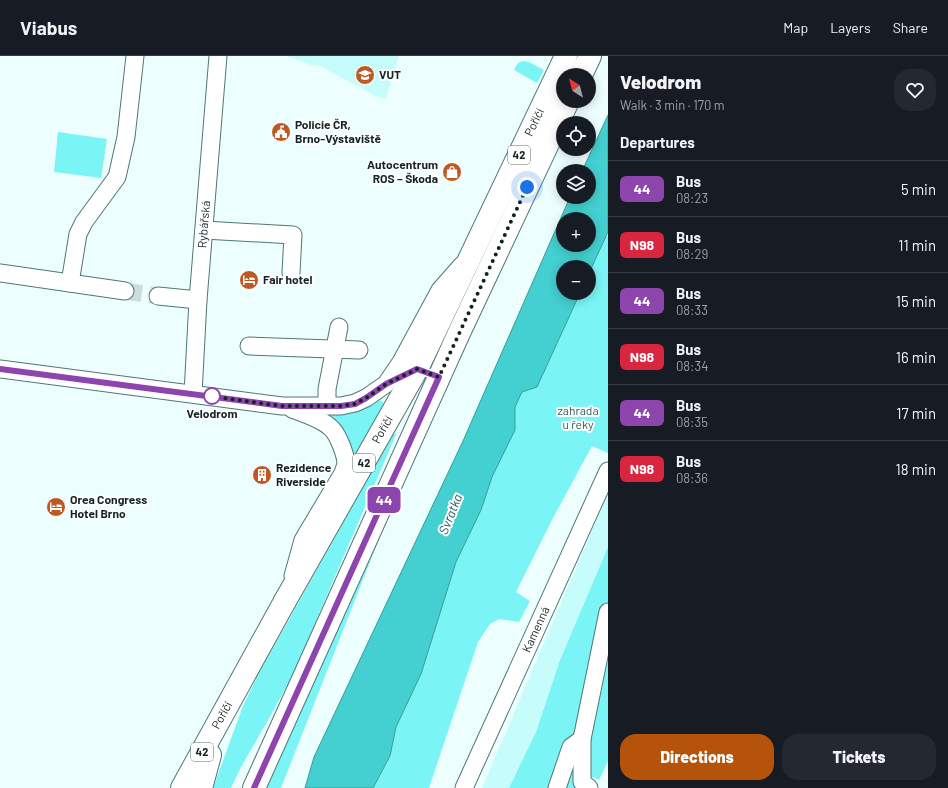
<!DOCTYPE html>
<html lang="en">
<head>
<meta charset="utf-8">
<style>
  :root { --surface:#171b24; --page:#242831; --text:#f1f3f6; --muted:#9ea1a6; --line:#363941; --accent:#b45309 }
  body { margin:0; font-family:Barlow,sans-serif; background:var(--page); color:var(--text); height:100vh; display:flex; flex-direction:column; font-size:15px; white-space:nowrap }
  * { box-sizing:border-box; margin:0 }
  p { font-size:13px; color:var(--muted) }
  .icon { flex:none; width:22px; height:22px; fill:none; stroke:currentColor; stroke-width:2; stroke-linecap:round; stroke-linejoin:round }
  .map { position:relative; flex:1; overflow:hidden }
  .sheet { display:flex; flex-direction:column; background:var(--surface); width:340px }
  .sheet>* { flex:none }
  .badge { padding:0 8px; border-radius:6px; font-size:14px; line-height:26px }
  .needle { width:26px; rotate:324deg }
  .controls { position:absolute; left:556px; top:12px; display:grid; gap:8px }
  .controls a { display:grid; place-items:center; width:40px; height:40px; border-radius:50%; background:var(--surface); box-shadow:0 2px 10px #0003; font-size:20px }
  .you { position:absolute; width:20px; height:20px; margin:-10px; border:3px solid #fff; border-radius:50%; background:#1a73e8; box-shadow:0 0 0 6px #1a73e833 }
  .map>.badge { position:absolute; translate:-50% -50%; box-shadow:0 0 0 2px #fff }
  h2 { padding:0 12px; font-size:15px; line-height:36px }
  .round { display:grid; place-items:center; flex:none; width:42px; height:42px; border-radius:16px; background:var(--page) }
  .head { display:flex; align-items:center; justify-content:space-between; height:68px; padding:0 12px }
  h1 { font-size:19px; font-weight:800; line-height:30px }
  .action { display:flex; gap:8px; margin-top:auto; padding:8px 12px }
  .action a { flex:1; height:46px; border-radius:16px; background:var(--accent); color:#fff; font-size:16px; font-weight:800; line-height:46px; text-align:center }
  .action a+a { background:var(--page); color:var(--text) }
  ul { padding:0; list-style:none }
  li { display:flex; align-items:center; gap:12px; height:56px; padding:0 12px; border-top:1px solid var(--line) }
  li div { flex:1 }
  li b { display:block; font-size:15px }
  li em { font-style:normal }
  li .badge { min-width:44px; font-weight:700; text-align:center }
  header { display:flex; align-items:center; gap:24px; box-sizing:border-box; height:56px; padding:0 20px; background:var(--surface); border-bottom:1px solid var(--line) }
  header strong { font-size:19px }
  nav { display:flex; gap:22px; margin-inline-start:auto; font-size:14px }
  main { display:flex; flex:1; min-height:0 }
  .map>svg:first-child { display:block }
</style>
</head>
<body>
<header>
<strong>Viabus</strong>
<nav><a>Map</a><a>Layers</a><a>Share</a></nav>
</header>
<main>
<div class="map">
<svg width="608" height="732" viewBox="0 0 608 732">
  <rect width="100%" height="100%" fill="#edfefe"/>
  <g fill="#c7fcfc">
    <path d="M287,0H399L386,43L376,40L318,9H311Z"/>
    <path d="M608,437V491L560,604L536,676L509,732H482Z"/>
  </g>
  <g fill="#7bf4f5">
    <path d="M523,5L529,6L544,14L537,27L514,14L518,7Z"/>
    <path d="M58,76L107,83L101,122L54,116Z"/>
    <path d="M606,180L608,181V397L592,390L553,462L516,536L530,545L519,566L499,563L490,568L478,586L429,732H373L390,701L396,671L421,618L456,506L481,454L492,421L515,374V351L522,336L537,331L580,237H589V217Z"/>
    <path d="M380,344L384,347L355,400H353L338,368L331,358L357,355L369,351Z"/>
    <path d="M422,374L281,732H265Z"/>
    <path d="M393,377L396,378L395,381L294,616L276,650L240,713L231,732H213L243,650L257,621Z"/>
    <path d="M608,491V705L599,724L593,721L578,732H509L536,676L560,604Z"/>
  </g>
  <path fill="#44cfd0" stroke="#369c9c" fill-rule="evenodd" d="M608,59V176L589,217V211H563V237H580L537,331L522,336L515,351V374L492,421L481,454L456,506L421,618L396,671L390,700L373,732H305L314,701L463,385L570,141H589V115H582ZM563,163H589V189H563Z"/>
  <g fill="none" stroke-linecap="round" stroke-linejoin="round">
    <path stroke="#cdd" stroke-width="17" stroke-dasharray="17 8" stroke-linecap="butt" d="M125,235L158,240"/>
    <defs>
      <g id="minor">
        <path d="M204,174L293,179L291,217"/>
        <path d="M0,217L125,235"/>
        <path d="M70,227L78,178L84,166L117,121L126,81L135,0"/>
        <path d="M158,240L198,244"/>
        <path d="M249,290L359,294"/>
        <path d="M0,313L282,350H341L355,347L366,342L386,328L401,306L440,234L462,209"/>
        <path id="s1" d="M193,338L198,244L218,0"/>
        <path d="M327,350V333L339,271"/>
        <path d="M292,353C303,357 324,364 332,373C338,379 346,399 346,408C345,411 344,414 343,417L303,484L293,520"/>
        <path id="s2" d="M464,732L608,415"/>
        <path d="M557,732L571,691L582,683"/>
        <path d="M589,732L582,726V683L608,556"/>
      </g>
      <g id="major">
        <path d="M581,19L590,0"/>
        <path id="s3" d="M285,545L417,313L566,0"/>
        <path d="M327,570L459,277L568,45"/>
      </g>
      <g id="highway">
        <path id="s4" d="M182,732L285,545"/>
        <path d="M201,732L210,699"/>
        <path d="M254,732L327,570"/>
      </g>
    </defs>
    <use href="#minor" stroke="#4f7676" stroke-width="19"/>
    <use href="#major" stroke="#4f7676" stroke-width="24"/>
    <use href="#highway" stroke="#4f7676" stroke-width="24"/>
    <use href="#minor" stroke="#fff" stroke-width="17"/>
    <use href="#major" stroke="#fff" stroke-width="22"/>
    <use href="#highway" stroke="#fff" stroke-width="22"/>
  </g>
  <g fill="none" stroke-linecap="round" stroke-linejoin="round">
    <defs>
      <path id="line" d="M0,313L282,350H341L355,348L366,342L386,328L417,313L439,321L254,732"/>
    </defs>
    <use href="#line" stroke="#fff" stroke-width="9"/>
    <use href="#line" stroke="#8e44ad" stroke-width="6"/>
    <path stroke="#142424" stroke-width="4" stroke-dasharray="0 7.2" d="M212,340H208L282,350H341L355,348L366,342L386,328L417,313L439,321L527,131"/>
  </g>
  <defs>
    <symbol id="university-disc" viewBox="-11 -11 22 22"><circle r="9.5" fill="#bd5923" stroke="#fff"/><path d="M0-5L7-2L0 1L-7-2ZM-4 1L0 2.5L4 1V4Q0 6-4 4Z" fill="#fff"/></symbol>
    <symbol id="civic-disc" viewBox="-11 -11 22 22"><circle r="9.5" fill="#bd5923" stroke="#fff"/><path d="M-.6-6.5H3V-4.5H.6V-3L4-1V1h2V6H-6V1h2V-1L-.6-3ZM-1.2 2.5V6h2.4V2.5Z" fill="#fff"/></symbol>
    <symbol id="shop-disc" viewBox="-11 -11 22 22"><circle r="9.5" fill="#bd5923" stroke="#fff"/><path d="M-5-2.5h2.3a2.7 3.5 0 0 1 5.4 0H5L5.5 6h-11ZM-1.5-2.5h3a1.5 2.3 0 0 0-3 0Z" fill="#fff"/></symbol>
    <symbol id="hotel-disc" viewBox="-11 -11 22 22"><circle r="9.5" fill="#bd5923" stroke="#fff"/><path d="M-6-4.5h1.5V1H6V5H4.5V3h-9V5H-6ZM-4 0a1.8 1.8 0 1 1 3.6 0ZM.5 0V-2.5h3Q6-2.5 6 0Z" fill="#fff"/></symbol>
    <symbol id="building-disc" viewBox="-11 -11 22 22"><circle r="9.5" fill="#bd5923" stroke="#fff"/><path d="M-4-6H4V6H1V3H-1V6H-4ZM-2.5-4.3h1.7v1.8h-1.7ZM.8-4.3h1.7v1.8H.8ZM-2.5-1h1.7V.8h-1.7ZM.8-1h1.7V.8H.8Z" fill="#fff"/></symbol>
  </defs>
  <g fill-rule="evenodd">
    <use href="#university-disc" x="354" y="8" width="22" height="22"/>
    <use href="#civic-disc" x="270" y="65" width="22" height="22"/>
    <use href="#shop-disc" x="441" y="105" width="22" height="22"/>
    <use href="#hotel-disc" x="238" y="213" width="22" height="22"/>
    <use href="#building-disc" x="251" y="408" width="22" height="22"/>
    <use href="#hotel-disc" x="45" y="440" width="22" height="22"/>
  </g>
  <circle fill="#fff" stroke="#8e44ad" stroke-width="2" cx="212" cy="340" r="8"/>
  <g text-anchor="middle" stroke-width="4" stroke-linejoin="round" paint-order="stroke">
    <g fill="#fff" stroke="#5a6666" stroke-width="1">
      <rect x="508" y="90" width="22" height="18" rx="3"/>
      <rect x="353" y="398" width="22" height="18" rx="3"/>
      <rect x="191" y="687" width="22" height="18" rx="3"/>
    </g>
    <g font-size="11" font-weight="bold" fill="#142424">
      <text x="519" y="103">42</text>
      <text x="364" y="411">42</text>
      <text x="202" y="700">42</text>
    </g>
    <g font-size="12" font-weight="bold" fill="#142424" stroke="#fff" text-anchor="start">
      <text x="379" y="23">VUT</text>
      <text x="295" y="73">Policie ČR,<tspan x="295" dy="14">Brno-Výstaviště</tspan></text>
      <text x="438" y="113" text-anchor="end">Autocentrum<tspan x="438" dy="14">ROS – Škoda</tspan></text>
      <text x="263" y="228">Fair hotel</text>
      <text x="276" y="416">Rezidence<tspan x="276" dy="14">Riverside</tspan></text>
      <text x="70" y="448">Orea Congress<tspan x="70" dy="14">Hotel Brno</tspan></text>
    </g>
    <g font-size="12" fill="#142424" stroke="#fff">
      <text dy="4" stroke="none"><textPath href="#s3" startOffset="540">Poříčí</textPath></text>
      <text dy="4" stroke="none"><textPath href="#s1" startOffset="170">Rybářská</textPath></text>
      <text dy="4" stroke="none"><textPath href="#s3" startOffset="197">Poříčí</textPath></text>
      <text dy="4" stroke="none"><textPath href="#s2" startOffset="174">Kamenná</textPath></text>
      <text dy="4" stroke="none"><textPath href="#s4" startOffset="83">Poříčí</textPath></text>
    </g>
    <g font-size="12" fill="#286060" stroke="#fff">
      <text x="578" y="359">zahrada<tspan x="578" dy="14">u řeky</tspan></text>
    </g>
    <g font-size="12" font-weight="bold" fill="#142424" stroke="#fff">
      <text x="212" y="362">Velodrom</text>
    </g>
    <g font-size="13" font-style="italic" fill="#225a5b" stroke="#fff">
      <text transform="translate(450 458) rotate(-68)" y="5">Svratka</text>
    </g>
  </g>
</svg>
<div class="controls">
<a><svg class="needle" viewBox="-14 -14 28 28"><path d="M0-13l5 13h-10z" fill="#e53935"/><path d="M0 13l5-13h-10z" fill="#9ea1a6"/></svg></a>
<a><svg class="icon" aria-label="locate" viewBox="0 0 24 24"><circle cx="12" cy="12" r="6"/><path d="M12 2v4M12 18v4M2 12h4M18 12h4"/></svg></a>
<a><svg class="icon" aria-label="layers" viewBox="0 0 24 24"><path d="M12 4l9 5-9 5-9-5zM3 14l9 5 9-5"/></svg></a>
<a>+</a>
<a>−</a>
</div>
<div class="you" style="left:527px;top:131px"></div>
<b class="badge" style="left:384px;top:444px;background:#8e44ad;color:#fff">44</b>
</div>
<section class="sheet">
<div class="head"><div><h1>Velodrom</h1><p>Walk · 3 min · 170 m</p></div><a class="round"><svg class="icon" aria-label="heart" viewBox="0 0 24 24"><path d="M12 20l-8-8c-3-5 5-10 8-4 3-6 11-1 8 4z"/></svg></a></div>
<h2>Departures</h2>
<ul>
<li><span class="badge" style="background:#8e44ad;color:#fff">44</span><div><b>Bus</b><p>08:23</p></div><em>5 min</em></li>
<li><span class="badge" style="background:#d7263d;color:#fff">N98</span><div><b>Bus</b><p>08:29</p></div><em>11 min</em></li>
<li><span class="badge" style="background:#8e44ad;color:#fff">44</span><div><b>Bus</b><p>08:33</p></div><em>15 min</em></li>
<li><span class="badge" style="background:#d7263d;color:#fff">N98</span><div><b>Bus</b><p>08:34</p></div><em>16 min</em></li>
<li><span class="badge" style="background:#8e44ad;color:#fff">44</span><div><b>Bus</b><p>08:35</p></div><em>17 min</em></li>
<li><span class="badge" style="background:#d7263d;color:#fff">N98</span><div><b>Bus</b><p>08:36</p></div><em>18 min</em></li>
</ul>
<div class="action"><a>Directions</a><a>Tickets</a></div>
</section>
</main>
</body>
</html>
